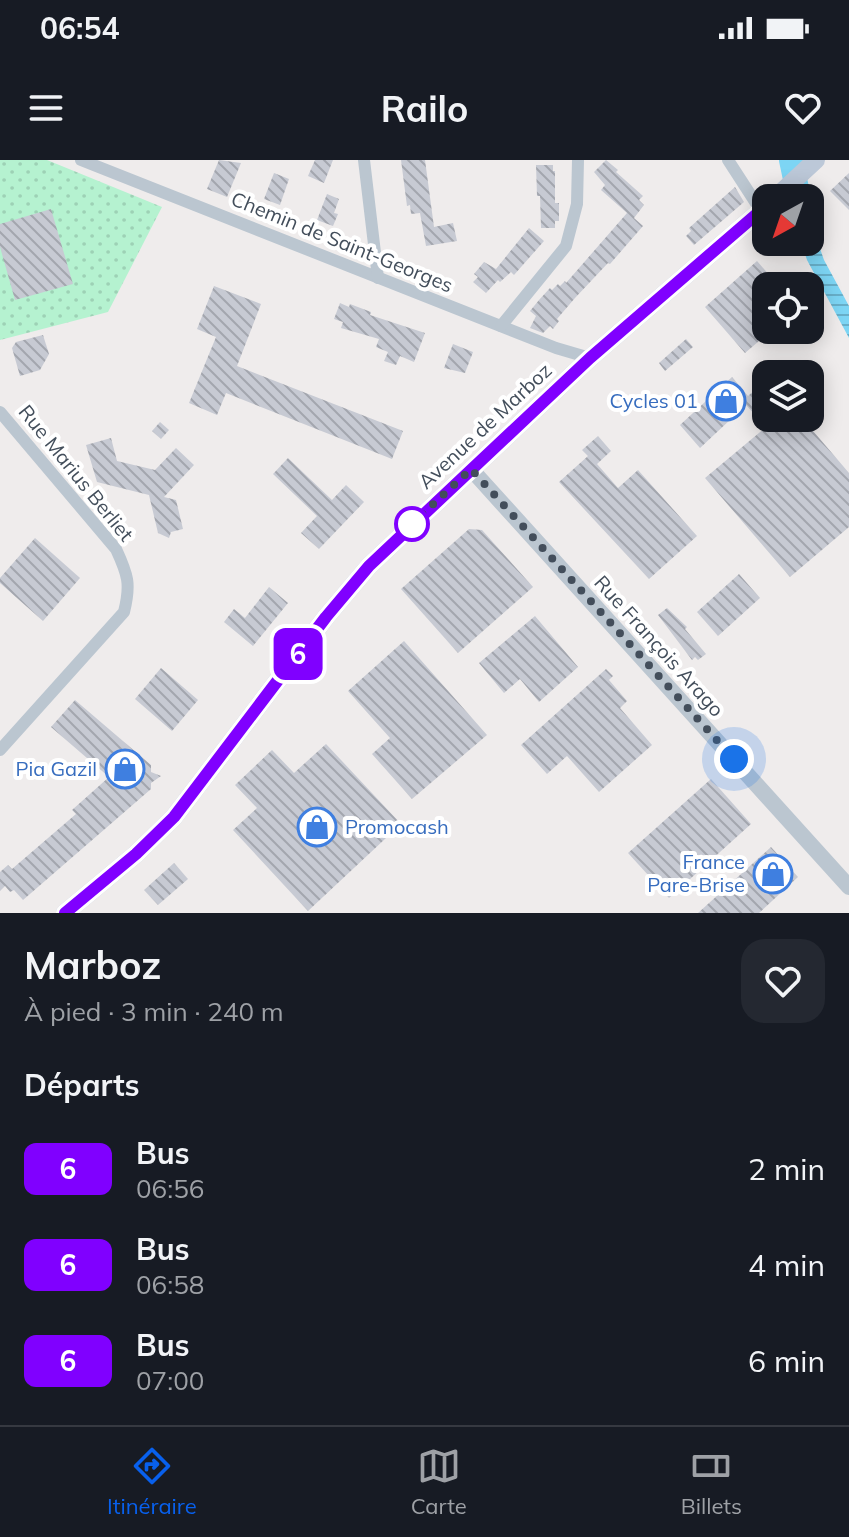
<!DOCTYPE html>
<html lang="fr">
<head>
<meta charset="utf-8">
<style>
  :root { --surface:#171b24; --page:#242831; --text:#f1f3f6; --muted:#9ea1a6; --line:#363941; --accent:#0860ed }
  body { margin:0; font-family:Mulish,sans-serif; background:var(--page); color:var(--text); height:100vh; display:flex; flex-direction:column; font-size:30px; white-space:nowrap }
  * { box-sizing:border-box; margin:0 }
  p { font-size:26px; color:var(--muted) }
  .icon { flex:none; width:44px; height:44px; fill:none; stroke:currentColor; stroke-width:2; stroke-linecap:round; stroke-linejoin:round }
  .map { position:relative; height:753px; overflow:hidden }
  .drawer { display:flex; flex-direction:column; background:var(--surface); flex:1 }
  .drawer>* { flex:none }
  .badge { padding:0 16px; border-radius:12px; font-size:28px; line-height:52px }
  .needle { width:52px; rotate:220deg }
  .tools { position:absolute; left:752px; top:24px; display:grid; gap:16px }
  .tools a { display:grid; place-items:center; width:72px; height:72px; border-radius:16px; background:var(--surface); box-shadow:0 4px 20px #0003; font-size:40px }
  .you { position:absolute; width:40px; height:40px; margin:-20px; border:6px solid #fff; border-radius:50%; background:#1a73e8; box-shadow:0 0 0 12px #1a73e833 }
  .map>.badge { position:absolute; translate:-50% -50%; box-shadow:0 0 0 4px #fff }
  h2 { padding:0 24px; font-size:30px; line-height:72px }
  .round { display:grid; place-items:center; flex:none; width:84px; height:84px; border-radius:24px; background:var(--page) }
  .head { display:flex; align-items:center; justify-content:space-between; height:136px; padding:0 24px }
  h1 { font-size:38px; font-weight:700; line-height:60px }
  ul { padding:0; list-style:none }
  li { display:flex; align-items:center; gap:24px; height:96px; padding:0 24px }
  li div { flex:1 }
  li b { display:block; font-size:30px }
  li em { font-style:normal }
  li .badge { min-width:88px; font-weight:700; text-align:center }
  .status { display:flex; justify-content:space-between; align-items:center; height:56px; padding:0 40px; background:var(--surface); direction:ltr }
  .status svg { height:22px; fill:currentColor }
  header { display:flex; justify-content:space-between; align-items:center; height:104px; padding:0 24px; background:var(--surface); font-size:36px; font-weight:700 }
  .dock { display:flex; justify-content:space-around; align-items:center; height:112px; border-top:2px solid var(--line); background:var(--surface); font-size:22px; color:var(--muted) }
  .dock a { display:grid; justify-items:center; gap:4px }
  .dock .selected { color:var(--accent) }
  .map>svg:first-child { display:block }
</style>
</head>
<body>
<div class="status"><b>06:54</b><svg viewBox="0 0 49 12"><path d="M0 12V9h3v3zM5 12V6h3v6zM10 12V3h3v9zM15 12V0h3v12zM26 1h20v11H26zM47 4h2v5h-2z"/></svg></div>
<header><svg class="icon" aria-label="menu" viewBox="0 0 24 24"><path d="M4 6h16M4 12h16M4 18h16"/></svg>Railo<svg class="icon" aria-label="heart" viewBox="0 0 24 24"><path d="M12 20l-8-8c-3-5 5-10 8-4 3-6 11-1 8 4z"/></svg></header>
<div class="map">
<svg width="849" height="753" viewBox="0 0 849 753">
  <defs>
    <pattern id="grass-dots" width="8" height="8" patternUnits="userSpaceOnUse" patternTransform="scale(2)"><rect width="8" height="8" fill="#b5f2d0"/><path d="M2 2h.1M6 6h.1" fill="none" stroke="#9dd1b5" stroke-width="1.8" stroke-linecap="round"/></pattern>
    <pattern id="water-rules" width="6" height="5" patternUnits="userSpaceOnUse" patternTransform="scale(2)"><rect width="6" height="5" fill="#7dd5f4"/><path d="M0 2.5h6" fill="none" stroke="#68afc9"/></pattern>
    <pattern id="building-back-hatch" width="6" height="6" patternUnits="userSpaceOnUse" patternTransform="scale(2)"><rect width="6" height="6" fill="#c7cad3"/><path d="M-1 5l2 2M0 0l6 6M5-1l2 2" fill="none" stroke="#a3a6ae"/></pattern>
  </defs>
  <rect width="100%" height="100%" fill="#efecec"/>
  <path fill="url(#grass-dots)" d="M0,0H47L162,47L108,152L0,180Z"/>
  <path fill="url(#water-rules)" d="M810,60L824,100L849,146V178L807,100L801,82H810Z"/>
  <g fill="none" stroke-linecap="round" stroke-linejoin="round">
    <path stroke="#7dd5f4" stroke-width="24" d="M791,0L799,38"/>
  </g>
  <g fill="url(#building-back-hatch)">
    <path d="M219,0L241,3L227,37L207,29Z"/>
    <path d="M315,0H333L324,23L308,16Z"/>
    <path d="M401,0H425L434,67L453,63L457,81L426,86L420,53L411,54L410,45L407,46Z"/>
    <path d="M606,0L618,10L616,12L643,36L639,40L644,45L634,58L643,66L610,104L608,103L575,138L557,159L559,161L553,169L550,166L543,173L530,168L536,156L530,151L539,140L550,128L552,130L558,124L560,126L565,121L566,123L627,53L601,30L605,25L594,12Z"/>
    <path d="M536,5H553V11H555V43H559V61H555V68H541L540,36H537Z"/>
    <path d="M274,13L289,19L280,45L264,39Z"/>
    <path d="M849,13V50L830,31Z"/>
    <path d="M735,27L744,42L694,85L686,76L691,71L689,68Z"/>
    <path d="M327,34L339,39L334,53L338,54L333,66L317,60Z"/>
    <path d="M51,49L73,124L15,140L0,87V64Z"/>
    <path d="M529,68L544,81L514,115L511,112L500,122L498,120L486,133L473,122L478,117L474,114L484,102L496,109Z"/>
    <path d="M757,101L779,126H766V175L745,193L705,147Z"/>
    <path d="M214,126L261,144L237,206L403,271L392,299L226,233L217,255L189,243L216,177L197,169Z"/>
    <path d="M340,143L349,147L350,144L371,152L370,155L425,173L414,202L400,196L396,205L384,201L388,192L376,187L379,179L341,168L343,162L334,159Z"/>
    <path d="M43,175L49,194L40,210L20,216L12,188L16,182Z"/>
    <path d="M686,179L693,187L665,211L659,203Z"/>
    <path d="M453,184L473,192L465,213L444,208Z"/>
    <path d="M732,217L748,236L766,220V258H802L849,313V367L790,417L705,318L766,267L746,245L700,288L680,265Z"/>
    <path d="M160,262L169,270L161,279L152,271Z"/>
    <path d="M598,276L611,291L597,304L618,328L638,310L697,376L649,419L559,322L588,296L582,290Z"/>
    <path d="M111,278L117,301L155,310L176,288L194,305L164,337L176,340L183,369L171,372L169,378L158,373L149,335L97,322L86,285Z"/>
    <path d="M288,298L332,340L346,325L364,342L319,389L301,373L317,356L273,314Z"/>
    <path d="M469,369L482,370L533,427L458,493L401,429Z"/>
    <path d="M35,378L80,418L43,461L0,423V418Z"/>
    <path d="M739,414L760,438L718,476L697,452Z"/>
    <path d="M269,427L288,443L253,486L224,462L234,449L245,458Z"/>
    <path d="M667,448L687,467L685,469L706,494L698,500L695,497L692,500L658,455Z"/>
    <path d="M535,456L578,507L539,542L520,519L504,533L479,503Z"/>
    <path d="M404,481L487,575L412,639L372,594L390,578L348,531Z"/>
    <path d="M161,508L198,540L172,571L135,539Z"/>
    <path d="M606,509L613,516L609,520L627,541L620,548L652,585L599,632L567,596L547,614L521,585Z"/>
    <path d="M75,540L151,605V612L161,616L151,623V629L23,740L14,730L10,732L5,726L0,731V712L8,705L12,709L76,654L72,650L109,617L51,567Z"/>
    <path d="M326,584L401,664L308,751L233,670L257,648L235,625L272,590L294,613Z"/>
    <path d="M711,619L751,664L669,738L628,693Z"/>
    <path d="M771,687L798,717L759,753H698Z"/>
    <path d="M174,703L188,719L158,745L144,730Z"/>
  </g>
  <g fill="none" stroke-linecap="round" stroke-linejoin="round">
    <g stroke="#bbc6d0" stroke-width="12">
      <path d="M81,0L556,188L590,198"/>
      <path d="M364,0L378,118"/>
      <path d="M728,0L761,51"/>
      <path d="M501,166L566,86L577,44L578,0"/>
      <path d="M0,252L116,389C128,415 131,424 124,452L0,590"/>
    </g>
    <path stroke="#bbc6d0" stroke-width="16" d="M471,309L849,727"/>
    <g stroke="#bcc8d8" stroke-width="18">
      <path d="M775,38L816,0"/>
      <path d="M65,753L136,694L174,657L326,457L369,406L590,198L766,46"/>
    </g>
  </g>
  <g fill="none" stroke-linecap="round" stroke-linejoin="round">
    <defs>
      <path id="line" d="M65,753L136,694L174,657L326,457L369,406L590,198L766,46"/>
    </defs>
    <use href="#line" stroke="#fff" stroke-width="18"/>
    <use href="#line" stroke="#8000ff" stroke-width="12"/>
    <path stroke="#434e5b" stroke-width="8" stroke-dasharray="0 14.4" d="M412,364L471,309L734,599"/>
  </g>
  <defs>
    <symbol id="shop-ring" viewBox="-11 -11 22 22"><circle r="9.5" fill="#fff" stroke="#3f7fe0" stroke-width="1.5"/><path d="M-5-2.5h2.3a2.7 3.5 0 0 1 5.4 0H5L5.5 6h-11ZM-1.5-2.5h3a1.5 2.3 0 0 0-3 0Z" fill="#3f7fe0"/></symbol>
  </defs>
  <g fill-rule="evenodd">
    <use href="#shop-ring" x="704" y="219" width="44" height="44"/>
    <use href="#shop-ring" x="103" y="587" width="44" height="44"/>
    <use href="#shop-ring" x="295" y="645" width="44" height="44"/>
    <use href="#shop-ring" x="751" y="692" width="44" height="44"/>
  </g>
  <circle fill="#fff" stroke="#8000ff" stroke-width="4" cx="412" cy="364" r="16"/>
  <g text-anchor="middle" stroke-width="8" stroke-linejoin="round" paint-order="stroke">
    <g font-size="20" fill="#434e5b" stroke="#fff">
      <text transform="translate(342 82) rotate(22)" y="7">Chemin de Saint-Georges</text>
      <text transform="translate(485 266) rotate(-43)" y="7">Avenue de Marboz</text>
      <text transform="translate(76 313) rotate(51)" y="7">Rue Marius Berliet</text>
      <text transform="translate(659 486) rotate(48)" y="7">Rue François Arago</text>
    </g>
    <g font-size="20" fill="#366cbe" stroke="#fff" text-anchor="end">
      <text x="698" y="248">Cycles 01</text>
      <text x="97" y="616">Pia Gazil</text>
      <text x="345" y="674" text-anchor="start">Promocash</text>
      <text x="745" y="709">France<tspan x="745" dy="23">Pare-Brise</tspan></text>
    </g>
  </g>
</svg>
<div class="tools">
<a><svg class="needle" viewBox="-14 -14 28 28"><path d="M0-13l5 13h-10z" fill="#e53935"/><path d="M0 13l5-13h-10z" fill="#9ea1a6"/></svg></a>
<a><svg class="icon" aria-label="locate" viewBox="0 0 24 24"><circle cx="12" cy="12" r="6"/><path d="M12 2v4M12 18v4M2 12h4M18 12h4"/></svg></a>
<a><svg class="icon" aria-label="layers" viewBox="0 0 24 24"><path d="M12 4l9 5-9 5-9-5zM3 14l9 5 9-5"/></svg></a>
</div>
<div class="you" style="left:734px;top:599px"></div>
<b class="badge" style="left:298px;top:494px;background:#8000ff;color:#fff">6</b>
</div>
<section class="drawer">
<div class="head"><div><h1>Marboz</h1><p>À pied · 3 min · 240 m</p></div><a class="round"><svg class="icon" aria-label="heart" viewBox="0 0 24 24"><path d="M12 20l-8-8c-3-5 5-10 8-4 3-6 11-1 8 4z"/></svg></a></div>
<h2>Départs</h2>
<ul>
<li><span class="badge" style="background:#8000ff;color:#fff">6</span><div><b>Bus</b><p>06:56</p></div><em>2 min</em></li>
<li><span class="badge" style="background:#8000ff;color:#fff">6</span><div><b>Bus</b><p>06:58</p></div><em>4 min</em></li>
<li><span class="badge" style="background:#8000ff;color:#fff">6</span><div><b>Bus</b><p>07:00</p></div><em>6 min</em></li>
</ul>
</section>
<nav class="dock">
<a class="selected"><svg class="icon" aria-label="directions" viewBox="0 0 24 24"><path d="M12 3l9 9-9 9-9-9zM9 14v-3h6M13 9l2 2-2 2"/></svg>Itinéraire</a>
<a><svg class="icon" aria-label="map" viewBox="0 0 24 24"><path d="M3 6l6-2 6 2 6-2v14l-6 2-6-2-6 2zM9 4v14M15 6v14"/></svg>Carte</a>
<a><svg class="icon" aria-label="tickets" viewBox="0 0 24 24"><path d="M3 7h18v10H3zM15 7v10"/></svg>Billets</a>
</nav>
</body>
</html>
